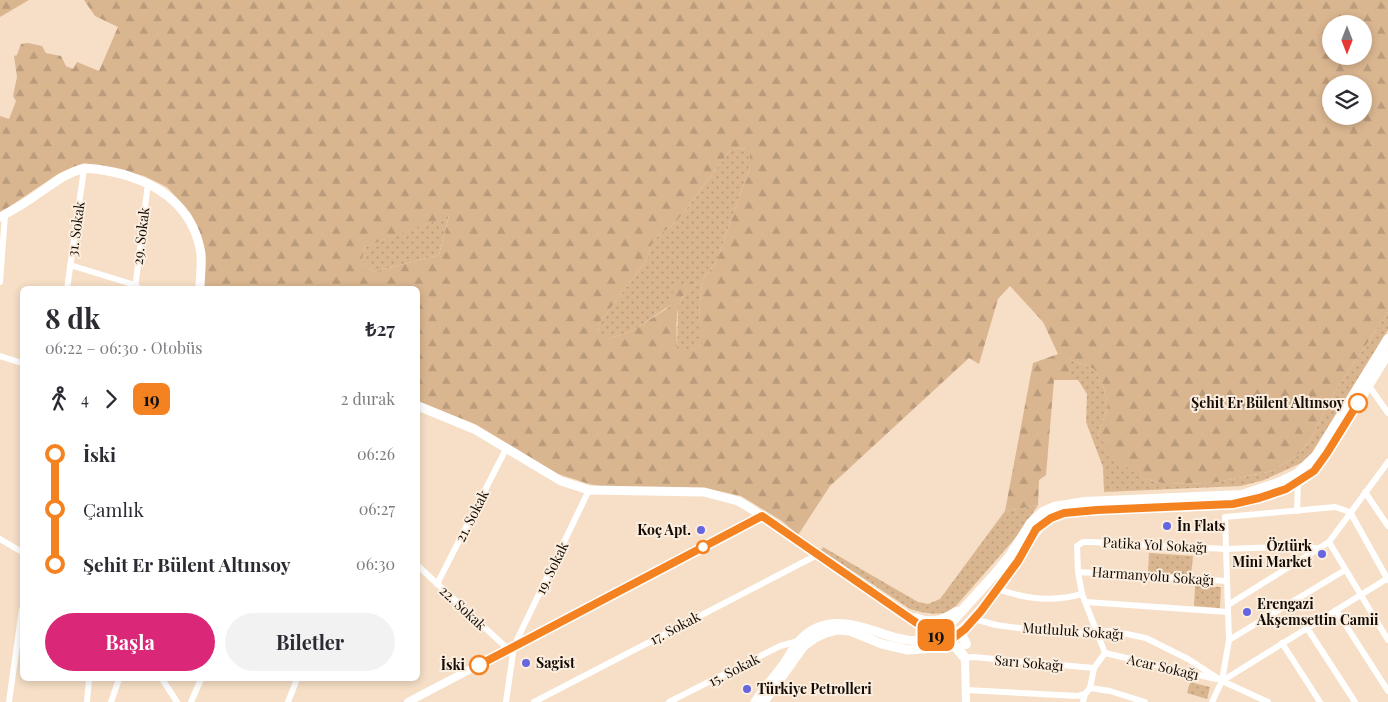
<!DOCTYPE html>
<html lang="tr">
<head>
<meta charset="utf-8">
<style>
  :root { --surface:#fff; --page:#f2f2f3; --text:#2b2b33; --muted:#7c7c81; --accent:#db2777 }
  body { margin:0; font-family:"Playfair Display",serif; background:var(--page); color:var(--text); height:100vh; display:flex; flex-direction:column; font-size:19px; white-space:nowrap }
  * { box-sizing:border-box; margin:0 }
  p { font-size:16px; color:var(--muted) }
  .icon { flex:none; width:28px; height:28px; fill:none; stroke:currentColor; stroke-width:2; stroke-linecap:round; stroke-linejoin:round }
  .map { position:relative; flex:1; overflow:hidden }
  .sheet { position:absolute; left:20px; top:286px; width:400px; height:395px; display:flex; flex-direction:column; background:var(--surface); border-radius:8px; box-shadow:0 2px 8px #0003 }
  .sheet>* { flex:none }
  .badge { padding:0 10px; border-radius:8px; font-size:18px; line-height:32px }
  .needle { width:32px; rotate:180deg }
  .buttons { position:absolute; left:1322px; top:15px; display:grid; gap:10px }
  .buttons a { display:grid; place-items:center; width:50px; height:50px; border-radius:50%; background:var(--surface); box-shadow:0 2px 8px #0003; font-size:25px }
  .map>.badge { position:absolute; translate:-50% -50%; box-shadow:0 0 0 2px #fff }
  .legs { display:flex; align-items:center; gap:8px; height:55px; padding:0 25px; font-size:16px }
  .legs p { margin-inline-start:auto }
  .summary { display:flex; align-items:center; justify-content:space-between; height:85px; padding:0 25px }
  h1 { font-size:28px; font-weight:700; line-height:38px }
  .action { display:flex; gap:10px; margin-top:auto; padding:10px 25px }
  .action a { flex:1; height:58px; border-radius:30px; background:var(--accent); color:#fff; font-size:20px; font-weight:700; line-height:58px; text-align:center }
  .action a+a { background:var(--page); color:var(--text) }
  ul { padding:0 25px; list-style:none }
  li { display:flex; align-items:center; gap:18px; height:55px; font-size:19px }
  li i { display:grid; place-items:center; width:8px; height:100%; margin:0 6px; background:currentColor }
  li i::after { content:''; width:12px; height:12px; margin:-6px; border:4px solid; border-radius:50%; background:var(--surface) }
  li p { margin-inline-start:auto }
  li:first-child i { background:linear-gradient(#0000 50%,currentColor 0) }
  li:last-child i { background:linear-gradient(currentColor 50%,#0000 0) }
  .map>svg:first-child { display:block }
</style>
</head>
<body>
<div class="map">
<svg width="1388" height="702" viewBox="0 0 1388 702">
  <defs>
    <pattern id="grass-dots" width="8" height="8" patternUnits="userSpaceOnUse" patternTransform="scale(1.25)"><rect width="8" height="8" fill="#dab690"/><path d="M2 2h.1M6 6h.1" fill="none" stroke="#ba9b7b" stroke-width="1.8" stroke-linecap="round"/></pattern>
    <pattern id="forest-firs" width="22" height="20" patternUnits="userSpaceOnUse" patternTransform="scale(1.25)"><rect width="22" height="20" fill="#dab690"/><path d="M5 1l3.5 6h-7zM16 11l3.5 6h-7z" fill="#ba9b7b"/></pattern>
  </defs>
  <rect width="100%" height="100%" fill="#f6dfc6"/>
  <g fill="url(#grass-dots)">
    <path d="M750,148V167L716,263L702,280L699,316L703,344L691,350H677L678,306L692,281L669,306L634,330L611,338L599,334L598,325L647,259L653,240L677,221L731,149Z"/>
    <path d="M449,215L439,255L373,272L362,262L364,247Z"/>
    <path d="M1388,312V330L1311,454L1301,463L1264,480L1241,486L1104,492L1103,467L1086,422L1087,394L1078,380H1069V359L1094,369L1103,385L1108,406L1098,436L1142,478L1166,484L1212,483L1273,471L1297,455L1310,441L1332,396Z"/>
    <path d="M1038,505L1018,535L955,607C943,618 924,613 910,609L821,550L823,547L918,602L928,604L940,599L1005,511Z"/>
    <path d="M1149,553L1193,556L1191,576L1148,573Z"/>
    <path d="M1195,586L1221,587L1220,608L1194,606Z"/>
    <path d="M1190,682L1210,687L1207,699L1187,693Z"/>
  </g>
  <g fill="url(#forest-firs)" fill-rule="evenodd">
    <path d="M0,0H29L0,17Z"/>
    <path d="M84,0H1388V312L1332,396L1310,441L1297,455L1273,471L1212,483L1166,484L1142,478L1117,460L1098,436L1108,406L1103,385L1094,369L1069,359V380H1054L1046,475L1039,480L1038,505L1005,511L1033,363L1058,354L1043,322L1010,286L998,299L979,364L969,358L830,486L798,535L782,521L741,496L705,488L607,487L589,484L558,474L477,425L418,401V289H204L199,233L191,214L167,187L144,176L117,169L84,163L58,174L0,213V116L9,119L16,101L13,96L17,77L14,56L17,55L21,44L28,43L42,46L46,53L61,56L66,66L73,69L77,62L99,71L118,27L95,16ZM1331,24H1364V56H1331ZM1331,84H1364V116H1331ZM750,148V167L716,263L702,280L699,316L702,344L691,350H677C677,328 672,298 694,286L692,281L674,287L669,307L634,330L611,338L599,333L598,325L647,259L653,240L677,221L731,149ZM449,216L439,255L373,272L362,262L364,247Z"/>
  </g>
  <g fill="none" stroke-linecap="round" stroke-linejoin="round">
    <g stroke="#fff" stroke-width="6">
      <path d="M70,265L135,285L140,289"/>
      <path d="M0,282L5,215"/>
      <path d="M67,289L84,169"/>
      <path d="M135,289L148,183"/>
      <path d="M0,356L22,363"/>
      <path d="M1369,386L1388,413"/>
      <path d="M1365,492L1388,526"/>
      <path d="M1297,511L1298,482"/>
      <path d="M0,539L22,552"/>
      <path d="M1329,542L1388,640"/>
      <path d="M418,566L508,649"/>
      <path d="M1078,572L1227,581"/>
      <path d="M437,584L506,449"/>
      <path d="M998,589C1025,599 1054,602 1082,594"/>
      <path d="M1086,602L1228,612"/>
      <path d="M1228,605L1329,542L1388,462"/>
      <path d="M1336,610L1388,691"/>
      <path d="M974,619L996,625L1064,634L1112,631L1146,638L1188,659L1222,681L1268,702"/>
      <path d="M1307,628L1355,702"/>
      <path d="M1229,640L1345,570"/>
      <path d="M1282,643L1320,702"/>
      <path d="M1105,653L1216,679"/>
      <path d="M965,658L973,657L1094,668"/>
      <path d="M162,679L177,702"/>
      <path d="M1222,681L1388,578"/>
      <path d="M1090,688L1110,691L1145,702"/>
      <path d="M966,690L1078,696L1085,694"/>
      <path d="M9,702L22,609"/>
      <path d="M87,702L89,679"/>
      <path d="M111,702L119,679"/>
      <path d="M191,702L201,679"/>
      <path d="M288,702L297,679"/>
      <path d="M506,702L514,646L589,490"/>
      <path d="M534,702L817,555"/>
      <path d="M669,702L780,646L798,641"/>
      <path d="M1083,702L1085,694L1090,688L1094,668L1105,653L1082,594L1078,572L1077,546L1083,542H1091L1226,549L1303,546L1320,549"/>
      <path d="M1212,702L1222,681L1229,640L1225,517L1335,507L1350,512L1388,580"/>
    </g>
    <g stroke="#fff" stroke-width="8">
      <path d="M965,658L966,702"/>
      <path d="M408,702L762,516"/>
    </g>
    <g stroke="#fff" stroke-width="9">
      <path d="M0,217C13,210 27,202 39,193C53,184 65,173 82,169C92,167 121,173 131,177C168,189 195,214 201,254C202,265 200,278 200,289"/>
      <path d="M418,406L474,429L561,481L589,490L704,492L738,501L750,508L908,616"/>
      <path d="M755,702C764,688 775,676 785,662C790,655 794,646 800,640C821,617 849,622 875,631C897,639 916,645 939,636"/>
      <path d="M764,702L804,646L815,638L826,633L838,630L850,631L882,644L908,650L934,648L948,642"/>
    </g>
    <g stroke="#fff" stroke-width="10">
      <path d="M908,616L956,647L965,658"/>
      <path d="M914,618C930,624 942,622 956,612"/>
      <path d="M953,632L962,636L966,644"/>
      <path d="M939,636L996,573L1010,556L1031,523L1043,512L1054,507L1085,502L1242,495L1278,483L1297,474L1317,455L1388,339"/>
      <path d="M948,642C970,624 987,604 1004,581C1015,565 1035,526 1050,518C1073,506 1113,509 1140,508C1194,505 1271,511 1313,471C1324,461 1332,446 1339,434C1356,407 1371,380 1388,353"/>
    </g>
  </g>
  <g fill="none" stroke-linecap="round" stroke-linejoin="round">
    <defs>
      <path id="line-1" d="M479,665L762,516L924,628L948,642L965,629L981,611L1018,561L1036,529L1051,518L1064,513L1097,510L1233,504L1259,498L1286,489L1314,471L1327,453L1358,403"/>
    </defs>
    <use href="#line-1" stroke="#fff" stroke-width="11"/>
    <use href="#line-1" stroke="#f58220" stroke-width="8"/>
  </g>
  <g fill="#fff" stroke="#f58220" stroke-width="2.5">
    <circle cx="1358" cy="403" r="9"/>
    <circle cx="703" cy="547" r="6"/>
    <circle cx="479" cy="665" r="9"/>
  </g>
  <g fill="#6566df" stroke="#fceedf" stroke-width="2">
    <circle cx="1167" cy="526" r="5"/>
    <circle cx="701" cy="530" r="5"/>
    <circle cx="1322" cy="554" r="5"/>
    <circle cx="1247" cy="612" r="5"/>
    <circle cx="526" cy="663" r="5"/>
    <circle cx="747" cy="689" r="5"/>
  </g>
  <g text-anchor="middle" stroke-width="4" stroke-linejoin="round" paint-order="stroke">
    <g font-size="14" fill="#130b04" stroke="#fceedf">
      <text transform="translate(76 229) rotate(-82)" y="5">31. Sokak</text>
      <text transform="translate(141 236) rotate(-83)" y="5">29. Sokak</text>
      <text transform="translate(472 516) rotate(-63)" y="5">21. Sokak</text>
      <text transform="translate(1155 545) rotate(3)" y="5">Patika Yol Sokağı</text>
      <text transform="translate(552 568) rotate(-64)" y="5">19. Sokak</text>
      <text transform="translate(1153 576) rotate(4)" y="5">Harmanyolu Sokağı</text>
      <text transform="translate(463 608) rotate(43)" y="5">22. Sokak</text>
      <text transform="translate(675 628) rotate(-28)" y="5">17. Sokak</text>
      <text transform="translate(1073 631) rotate(4)" y="5">Mutluluk Sokağı</text>
      <text transform="translate(1029 663) rotate(5)" y="5">Sarı Sokağı</text>
      <text transform="translate(1163 667) rotate(13)" y="5">Acar Sokağı</text>
      <text transform="translate(734 670) rotate(-27)" y="5">15. Sokak</text>
    </g>
    <g font-size="14" font-weight="bold" fill="#130b04" stroke="#fceedf" text-anchor="end">
      <text x="1344" y="408">Şehit Er Bülent Altınsoy</text>
      <text x="465" y="670">İski</text>
    </g>
    <g font-size="14" font-weight="bold" fill="#130b04" stroke="#fceedf" text-anchor="start">
      <text x="1177" y="531">İn Flats</text>
      <text x="691" y="535" text-anchor="end">Koç Apt.</text>
      <text x="1312" y="551" text-anchor="end">Öztürk<tspan x="1312" dy="16">Mini Market</tspan></text>
      <text x="1257" y="609">Erengazi<tspan x="1257" dy="16">Akşemsettin Camii</tspan></text>
      <text x="536" y="668">Sagist</text>
      <text x="757" y="694">Türkiye Petrolleri</text>
    </g>
  </g>
</svg>
<div class="buttons">
<a><svg class="needle" viewBox="-14 -14 28 28"><path d="M0-13l5 13h-10z" fill="#e53935"/><path d="M0 13l5-13h-10z" fill="#7c7c81"/></svg></a>
<a><svg class="icon" aria-label="layers" viewBox="0 0 24 24"><path d="M12 4l9 5-9 5-9-5zM3 14l9 5 9-5"/></svg></a>
</div>
<b class="badge" style="left:936px;top:635px;background:#f58220;color:#111">19</b>
<section class="sheet">
<div class="summary"><div><h1>8 dk</h1><p>06:22 – 06:30 · Otobüs</p></div><b>₺27</b></div>
<div class="legs"><svg class="icon" aria-label="walk" viewBox="0 0 24 24"><circle cx="13" cy="4" r="2"/><path d="M13 8l-2 6 4 7M11 14l-3 7M7 12l3-4h3l4 4"/></svg>4<svg class="icon" aria-label="forward" viewBox="0 0 24 24"><path d="M9 5l7 7-7 7"/></svg><b class="badge" style="background:#f58220;color:#111">19</b><p>2 durak</p></div>
<ul>
<li><i style="color:#f58220"></i><b>İski</b><p>06:26</p></li>
<li><i style="color:#f58220"></i><span>Çamlık</span><p>06:27</p></li>
<li><i style="color:#f58220"></i><b>Şehit Er Bülent Altınsoy</b><p>06:30</p></li>
</ul>
<div class="action"><a>Başla</a><a>Biletler</a></div>
</section>
</div>
</body>
</html>
